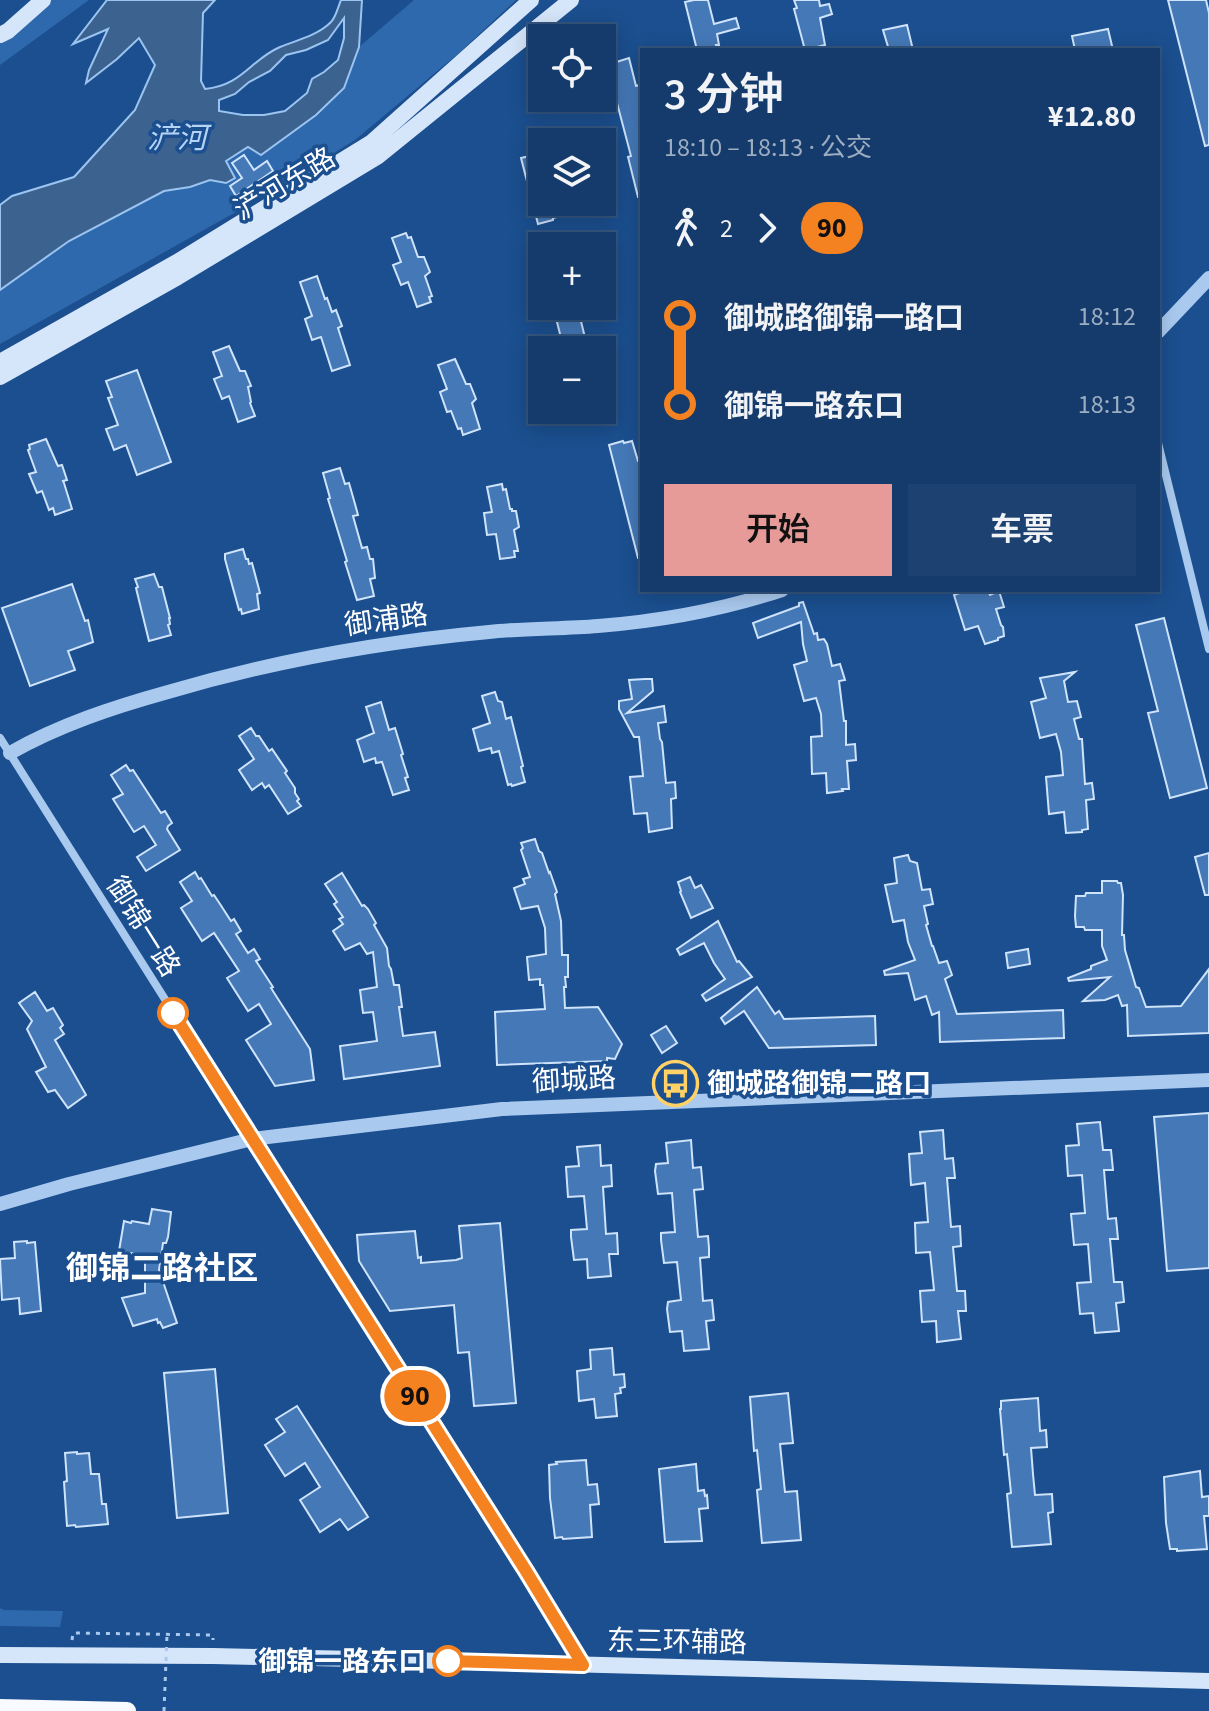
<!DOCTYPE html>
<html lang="zh">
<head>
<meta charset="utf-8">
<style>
  :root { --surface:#143b6b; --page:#1d4271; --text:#f1f3f6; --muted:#9dadc1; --line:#33557e; --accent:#e69b98 }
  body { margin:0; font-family:"Source Sans 3","Noto Sans SC",sans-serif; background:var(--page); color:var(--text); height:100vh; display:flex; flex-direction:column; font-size:30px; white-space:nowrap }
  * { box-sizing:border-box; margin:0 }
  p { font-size:26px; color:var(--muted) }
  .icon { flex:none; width:44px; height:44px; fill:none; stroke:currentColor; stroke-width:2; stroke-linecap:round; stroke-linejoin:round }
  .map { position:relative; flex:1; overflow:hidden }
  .sheet { position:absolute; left:640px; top:48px; width:520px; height:544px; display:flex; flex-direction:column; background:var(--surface); border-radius:0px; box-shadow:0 4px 20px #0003,0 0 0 2px var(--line) }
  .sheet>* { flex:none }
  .badge { padding:0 16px; border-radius:26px; font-size:28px; line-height:52px }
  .controls { position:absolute; left:528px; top:24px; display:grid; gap:16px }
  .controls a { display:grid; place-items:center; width:88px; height:88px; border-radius:0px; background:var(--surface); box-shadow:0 4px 20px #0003,0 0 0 2px var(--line); font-size:40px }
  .map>.badge { position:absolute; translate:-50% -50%; box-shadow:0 0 0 4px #fff }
  .legs { display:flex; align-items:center; gap:12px; height:88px; padding:0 24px; font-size:26px }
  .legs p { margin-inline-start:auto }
  .overview { display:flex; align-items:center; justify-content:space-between; height:136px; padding:0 24px }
  h1 { font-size:44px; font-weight:600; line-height:60px }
  .action { display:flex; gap:16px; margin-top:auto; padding:16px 24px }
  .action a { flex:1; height:92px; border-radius:0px; background:var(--accent); color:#111; font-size:32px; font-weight:600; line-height:92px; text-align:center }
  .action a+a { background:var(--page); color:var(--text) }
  ul { padding:0 24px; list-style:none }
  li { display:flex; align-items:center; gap:28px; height:88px; font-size:30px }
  li i { display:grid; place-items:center; width:12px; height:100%; margin:0 10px; background:currentColor }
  li i::after { content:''; width:20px; height:20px; margin:-10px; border:6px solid; border-radius:50%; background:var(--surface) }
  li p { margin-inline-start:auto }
  li:first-child i { background:linear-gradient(#0000 50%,currentColor 0) }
  li:last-child i { background:linear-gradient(currentColor 50%,#0000 0) }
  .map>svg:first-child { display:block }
</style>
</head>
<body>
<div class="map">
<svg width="1209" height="1711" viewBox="0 0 1209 1711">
  <rect width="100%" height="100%" fill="#1b4f8f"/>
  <g fill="#2e69ad">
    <path d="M45,0H89L0,65V31Z"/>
    <path d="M414,0H516L460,52L355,140L254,202L0,344V290L69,241L164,191L190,187L210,180L226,183L235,177L226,162L248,147L262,155L316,115L344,88L359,47Z"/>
    <path d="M0,1608L4,1610L63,1611L60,1627L0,1626Z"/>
  </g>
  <path fill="#3c6290" stroke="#9cc4f0" stroke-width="2" fill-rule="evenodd" d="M107,0H215L203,13L201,81L205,89C243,85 250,60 280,47C297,40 317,36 331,22C336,17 338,7 341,0H362L359,47L344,88L316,115L261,155L248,147L226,161L235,178L226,183L210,180L190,187L164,191L69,241L0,290V205L12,196L74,177L135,110L155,65L139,38L117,59L86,83L89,70L108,29L73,44ZM344,18V38L338,60L324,72L312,79L307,93L285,111L264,115H243L219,111V100L235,94L249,82L270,71L286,55L306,50L328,40Z"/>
  <g fill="#4478b7" stroke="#cfe3fa" stroke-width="2">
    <path d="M694,0H708L714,24L736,18L739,28L717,34L719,45H716L718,50H697L685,2Z"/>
    <path d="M794,0H819L820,6L829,4L832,14L820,18L825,45L805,50L794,9L797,8Z"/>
    <path d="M1168,0H1206L1209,13V145L1205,146Z"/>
    <path d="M907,25L913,50H889L883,30Z"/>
    <path d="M1108,29L1113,50H1075L1072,36Z"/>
    <path d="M629,58L636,86L642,84V95L639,96L642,109V197H638L628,157L631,156L607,65Z"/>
    <path d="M542,153V202H553L557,217L553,218V220L538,224L521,158Z"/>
    <path d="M244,155L254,170L267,161L273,171L236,196L230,186L242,178L232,163Z"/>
    <path d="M406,233L408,238L411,237L418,257H424L430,272L425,276L432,296L429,297L431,302L417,307L408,282L401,285L393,265L401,262L392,238Z"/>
    <path d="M317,276L325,299L327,298L332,312L336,310L342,326L338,328L350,365L332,371L321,337L312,340L305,319L312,316L300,282Z"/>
    <path d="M553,306H574V309H578L588,350H564Z"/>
    <path d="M229,346L240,371H245L251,386L248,387L251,402L250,403L255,416L238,422L229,396L222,399L214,379L222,376L213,352Z"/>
    <path d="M455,359L466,384H470L476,399L472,403L480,429L463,435L461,428L458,429L451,411L447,412L440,392L447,389L438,365Z"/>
    <path d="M137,370L171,462L137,475L126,445L114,450L106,429L118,425L108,398L112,397L106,381Z"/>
    <path d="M46,439L57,464L58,466L62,465L67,480L63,481L64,483L72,509L55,515L53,508L49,510L42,491L37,493L29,474L36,472L28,450L30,449L29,445Z"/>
    <path d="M623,441L624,443L632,441L638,461H639L640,466H642V558H638L609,445Z"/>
    <path d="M340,468L345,484L349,483L355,504L358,515L353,516L362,548L367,547L370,559H373L375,578L370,579L374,596L357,600L345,562L347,561L328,499L330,498L323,473Z"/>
    <path d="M502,484L503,490L506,489L510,509H512V511H516L519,527L514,530L518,551H514L515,557L500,559L496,534L487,535L484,513L492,512L487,487Z"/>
    <path d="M243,549L246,559H248L249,564L252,563L260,593L257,594L259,609L242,614L241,609L239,610L225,559V554Z"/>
    <path d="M154,574L159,587H162L170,618H169L170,624L168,625L171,635L149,641L136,588L138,587L135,579Z"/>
    <path d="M72,584L85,621L88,620L93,642L68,651L75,670L30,686L2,608Z"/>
    <path d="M968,590H988L990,595L999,591L1004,607L996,609L1001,625L1003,627L1004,636L998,638V640L985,644L978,626L965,630L954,595Z"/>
    <path d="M803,602L814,634L817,633L818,640L824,639L827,644L832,666L840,664L845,680L839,681L844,721H846V745L855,744L856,760L847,761L849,789H842L843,791L827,793L826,773L812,774L811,737L822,736L821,714L816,698L804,701L794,665L807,661L803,644L801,622L758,638L753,623L799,606V603Z"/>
    <path d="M1164,618L1207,788L1170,798L1148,713L1158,711L1136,625Z"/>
    <path d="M1075,672L1064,681L1068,702L1077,701L1081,717L1074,719L1079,739H1082L1085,784L1092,783L1094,799L1086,800L1088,829L1082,830V832L1066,833L1064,812L1049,814L1046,777L1063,775L1061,752L1056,734L1040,738L1031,702L1046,698L1040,678Z"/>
    <path d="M645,679H652L653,691L627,713L664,706L666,722L658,723L660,739L662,742L666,783L675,782L676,798L671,799L672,828L649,832L647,813L634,814L630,777L643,776L639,737H634L619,709V701L632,699L629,680Z"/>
    <path d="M495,692L498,701L502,702L506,719L511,717L523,766L521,767L525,782L512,786L511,784L508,785L499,751L492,753L491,748L479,751L473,729L490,723L482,696Z"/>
    <path d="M381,702L389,730L395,728L403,754L401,755L408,777L405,778L409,790L393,795L382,762L376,763L375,758L364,762L357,740L374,733L366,707Z"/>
    <path d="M251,728L256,736H259L269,751L272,749L287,771L285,773L295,788V793L299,799L297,801L301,806L288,814L269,785L265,788L262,783L252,790L239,770L254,759L239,736Z"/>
    <path d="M126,765L130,771L133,770L161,813L165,811L172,823L168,826L167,829L180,850L146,871L137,857L156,845L144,826L134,832L113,799L123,794L111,775Z"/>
    <path d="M535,839L539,851L542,853L549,873L550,872L557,892L555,894L561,921L562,955H568V977H565L566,987H564L565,1008L598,1007L622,1044L615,1059L607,1058V1061L497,1065L495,1012L545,1009L543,985H540V979L529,980L527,957L546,954L545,928L538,906L521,909L514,888L525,884L523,879L530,877L521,850L523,848L521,843Z"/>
    <path d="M1209,853V895H1205L1195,857Z"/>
    <path d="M908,855L910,861L917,863L922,890L930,889L933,904L924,906L928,924L926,925L932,946H933L939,963L947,961L952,975L945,979L957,1014L1063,1010L1064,1038L940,1042L939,1012L932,1015L926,996L915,1000L908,973L885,975L884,971L915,960L908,942L904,920L893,922L885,885L897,883L894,858Z"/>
    <path d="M195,872L199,879L201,878L212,896L214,895L220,904L231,921L234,919L241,931L236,934L248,953L254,949L260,959L256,961L273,987L271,988L310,1049L314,1080L275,1086L246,1040L271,1024L259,1004L248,1011L227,978L239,971L214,933L202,941L181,908L192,901L180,882Z"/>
    <path d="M342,873L362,906L364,905L368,909L376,923L374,925L387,948L389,966L391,969L394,985H399L402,1007H399L403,1036L435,1032L440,1066L344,1079L340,1046L377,1041L373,1012L363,1013L360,990L377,987L373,952L367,954L360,943L345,950L333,931L343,924L339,919L343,917L334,904L337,902L325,884Z"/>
    <path d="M690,877L695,888L701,885L713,908L691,918L680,892L681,891L678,882Z"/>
    <path d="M1102,881H1117L1118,883H1121L1123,895L1122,935H1124L1125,950L1136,987L1139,988L1146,1007L1181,1006L1209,969V1033L1128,1036L1127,1005L1122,1006L1118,995L1105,1000L1083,1001L1110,977L1069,981L1068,978L1091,969V966L1107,960L1102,946V930H1085L1084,927H1076L1075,916L1076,896H1085L1086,893H1102Z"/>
    <path d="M718,921L737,962L739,961L752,977L706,1001L702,995L725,979L714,963L704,943L680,955L677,949Z"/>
    <path d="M1028,949L1030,964L1008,968L1006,953Z"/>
    <path d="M757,987L775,1014L779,1011L784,1019L875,1016L876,1045L769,1048L744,1011L725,1024L721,1018Z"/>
    <path d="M35,992L47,1011L53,1008L63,1025L60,1028L64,1034L55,1040L86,1095L68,1108L55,1090L48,1092L36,1072L46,1067L27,1029L32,1021L19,1003Z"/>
    <path d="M666,1026L677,1043L662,1053L651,1035Z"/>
    <path d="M1209,1113V1268L1167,1271L1154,1117Z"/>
    <path d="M1100,1122L1103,1150H1111L1113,1170H1104L1108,1219L1116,1218L1118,1239H1110L1114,1282H1122L1124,1302L1116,1303L1119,1331L1095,1333L1093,1313L1080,1314L1077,1283L1091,1282L1088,1244L1074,1245L1071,1214L1085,1213L1082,1175L1068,1176L1066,1146L1079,1145L1077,1124Z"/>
    <path d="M943,1130L945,1159L953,1158L955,1178H947L951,1227L960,1226L961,1246L953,1247L957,1291H965L966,1311H958L961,1339L937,1342L936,1321L922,1322L920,1291L934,1290L930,1252L916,1253L915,1223L928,1222L925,1183L911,1185L909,1154L922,1153L920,1132Z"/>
    <path d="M691,1140L693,1168L701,1167L703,1189L694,1190L698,1237L708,1236L709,1248V1257L700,1258L703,1301L712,1300L714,1320L706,1321L709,1349L684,1351L682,1331L670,1332L667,1309L668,1302L681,1300L677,1262L664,1263L661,1240V1233L675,1232L672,1193L658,1194L655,1171L656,1164L668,1163L666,1143Z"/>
    <path d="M600,1145L601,1166L611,1165L612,1186L603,1187L606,1234L617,1233L618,1254H609L611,1276L588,1278L587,1259L574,1260L571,1237V1230L587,1229L584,1196L568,1197L566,1167L579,1166L577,1147Z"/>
    <path d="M152,1209L171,1212L168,1237L166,1243H163L159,1270L177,1323L163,1328L160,1322L158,1323L157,1319L133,1326L122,1298L145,1293V1260H142V1255L119,1251L124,1221L131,1223L132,1221L149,1224Z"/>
    <path d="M500,1223L516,1403L474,1406L469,1352L458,1353L454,1305L390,1311L359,1261L357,1235L415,1231L418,1258L421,1257V1263L456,1260L462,1258L459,1226Z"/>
    <path d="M27,1241V1243L35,1242L41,1311L20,1314L19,1298L2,1300L0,1259L15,1258L14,1242Z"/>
    <path d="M612,1348L614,1375L624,1374L625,1387L620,1388L621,1393L615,1394L617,1416L596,1418L594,1399L579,1401L577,1371L591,1369L590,1350Z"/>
    <path d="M215,1369L228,1513L177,1518L164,1373Z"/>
    <path d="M788,1393L793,1443L780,1444L785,1492L797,1491L801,1540L762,1543L757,1490L761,1489L757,1450L754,1451L750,1397Z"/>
    <path d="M1038,1398L1040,1431L1046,1430L1047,1447L1031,1448L1033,1474L1035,1495L1052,1494L1053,1512L1048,1513L1051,1544L1012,1547L1007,1494L1011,1493L1007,1454L1004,1455L1000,1409H1001V1401Z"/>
    <path d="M297,1406L368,1517L348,1530L340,1519L320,1532L300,1500L320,1487L305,1463L285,1476L265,1445L285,1432L276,1419Z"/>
    <path d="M77,1452V1454L89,1453L91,1474H99L102,1504H106L108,1524L76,1527L75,1525L67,1526L64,1482L67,1481L65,1453Z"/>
    <path d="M586,1460L588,1485L597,1484L599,1504L590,1505L592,1537L563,1539L562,1537L555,1538L550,1498L549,1465L557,1464L556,1462Z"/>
    <path d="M696,1464L698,1491L704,1490L705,1496L707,1495L708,1508L699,1509L702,1541L665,1542L659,1469Z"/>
    <path d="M1200,1471L1202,1497L1209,1496V1516H1204L1207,1549L1177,1551V1549H1170L1166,1523L1164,1477Z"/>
  </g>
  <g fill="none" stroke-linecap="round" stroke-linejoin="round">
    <path stroke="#a9c9ee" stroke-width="3" stroke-dasharray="4 6" stroke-linecap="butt" d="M72,1640L73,1633L213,1635V1640"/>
    <g stroke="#a9c9ee" stroke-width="8">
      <path d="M1158,443L1209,649"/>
      <path d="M0,738L526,1571L583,1665"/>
    </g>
    <g stroke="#a9c9ee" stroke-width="14">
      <path d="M1158,332L1209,278"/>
      <path d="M10,753C59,725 114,707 168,692C273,661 380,642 489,632C525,628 562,629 598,626C661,621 722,610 782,590"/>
      <path d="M0,1204L69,1184L252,1139L502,1109L1209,1080"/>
    </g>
    <g stroke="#d6e6fa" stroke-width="16">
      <path d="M0,35L8,31L43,0"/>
      <path d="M0,362L177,262L372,142L531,0"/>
      <path d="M0,377L178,277L377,157L571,0"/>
      <path d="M0,1655L213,1656L448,1661L1209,1681"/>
    </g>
    <path stroke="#f8faff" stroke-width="18" d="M0,1708L127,1711"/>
    <path stroke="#a9c9ee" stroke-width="3" stroke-dasharray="4 6" stroke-linecap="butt" d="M164,1711L167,1635"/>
  </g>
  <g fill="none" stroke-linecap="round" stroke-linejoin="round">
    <defs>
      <path id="line-1" d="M173,1013L526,1571L583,1665L448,1661"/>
    </defs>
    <use href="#line-1" stroke="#fff" stroke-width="18"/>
    <use href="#line-1" stroke="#f58220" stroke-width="12"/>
  </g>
  <defs>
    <symbol id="bus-ring" viewBox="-11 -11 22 22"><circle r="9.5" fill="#1b4f8f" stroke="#ffd166" stroke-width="1.5"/><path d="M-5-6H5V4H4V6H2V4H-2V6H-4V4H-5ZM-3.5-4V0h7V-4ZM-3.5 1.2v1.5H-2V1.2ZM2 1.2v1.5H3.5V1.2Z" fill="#ffd166"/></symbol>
  </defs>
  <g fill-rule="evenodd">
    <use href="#bus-ring" x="650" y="1058" width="51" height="51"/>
  </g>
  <g fill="#fff" stroke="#f58220" stroke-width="4">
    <circle cx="173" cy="1013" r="14"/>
    <circle cx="448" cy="1661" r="14"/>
  </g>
  <g text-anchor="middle" stroke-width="7" stroke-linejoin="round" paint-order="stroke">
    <g font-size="28" fill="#fff" stroke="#1b4f8f">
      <text transform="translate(284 183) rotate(-31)" y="10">浐河东路</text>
      <text transform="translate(386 619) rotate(-8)" y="10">御浦路</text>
      <text transform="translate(144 926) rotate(58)" y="10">御锦一路</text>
      <text transform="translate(574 1079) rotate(-3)" y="10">御城路</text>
      <text transform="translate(677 1641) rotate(1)" y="10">东三环辅路</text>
    </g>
    <g font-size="28" font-weight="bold" fill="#fff" stroke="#1b4f8f" text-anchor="start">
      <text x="707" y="1093">御城路御锦二路口</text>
    </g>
    <g font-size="28" font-weight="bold" fill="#fff" stroke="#1b4f8f" text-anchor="end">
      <text x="426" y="1671">御锦一路东口</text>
    </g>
    <g font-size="30" font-style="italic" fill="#b5d3f5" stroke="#1b4f8f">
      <text x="177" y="148">浐河</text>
    </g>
    <g font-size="32" font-weight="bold" fill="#fff" stroke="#1b4f8f">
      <text x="162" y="1279">御锦二路社区</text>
    </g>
  </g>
</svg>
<div class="controls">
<a><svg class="icon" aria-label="locate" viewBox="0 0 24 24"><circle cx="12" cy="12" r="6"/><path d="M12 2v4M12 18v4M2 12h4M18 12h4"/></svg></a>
<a><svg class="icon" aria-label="layers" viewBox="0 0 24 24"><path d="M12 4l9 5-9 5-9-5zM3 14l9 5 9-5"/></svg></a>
<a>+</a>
<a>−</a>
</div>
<b class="badge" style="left:415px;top:1396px;background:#f58220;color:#111">90</b>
<section class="sheet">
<div class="overview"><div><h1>3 分钟</h1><p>18:10 – 18:13 · 公交</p></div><b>¥12.80</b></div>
<div class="legs"><svg class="icon" aria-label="walk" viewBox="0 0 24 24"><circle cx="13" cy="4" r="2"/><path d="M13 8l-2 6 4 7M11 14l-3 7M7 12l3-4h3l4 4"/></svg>2<svg class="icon" aria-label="forward" viewBox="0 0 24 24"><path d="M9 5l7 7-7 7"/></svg><b class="badge" style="background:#f58220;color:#111">90</b></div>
<ul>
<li><i style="color:#f58220"></i><b>御城路御锦一路口</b><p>18:12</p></li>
<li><i style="color:#f58220"></i><b>御锦一路东口</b><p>18:13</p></li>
</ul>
<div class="action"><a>开始</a><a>车票</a></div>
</section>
</div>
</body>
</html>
